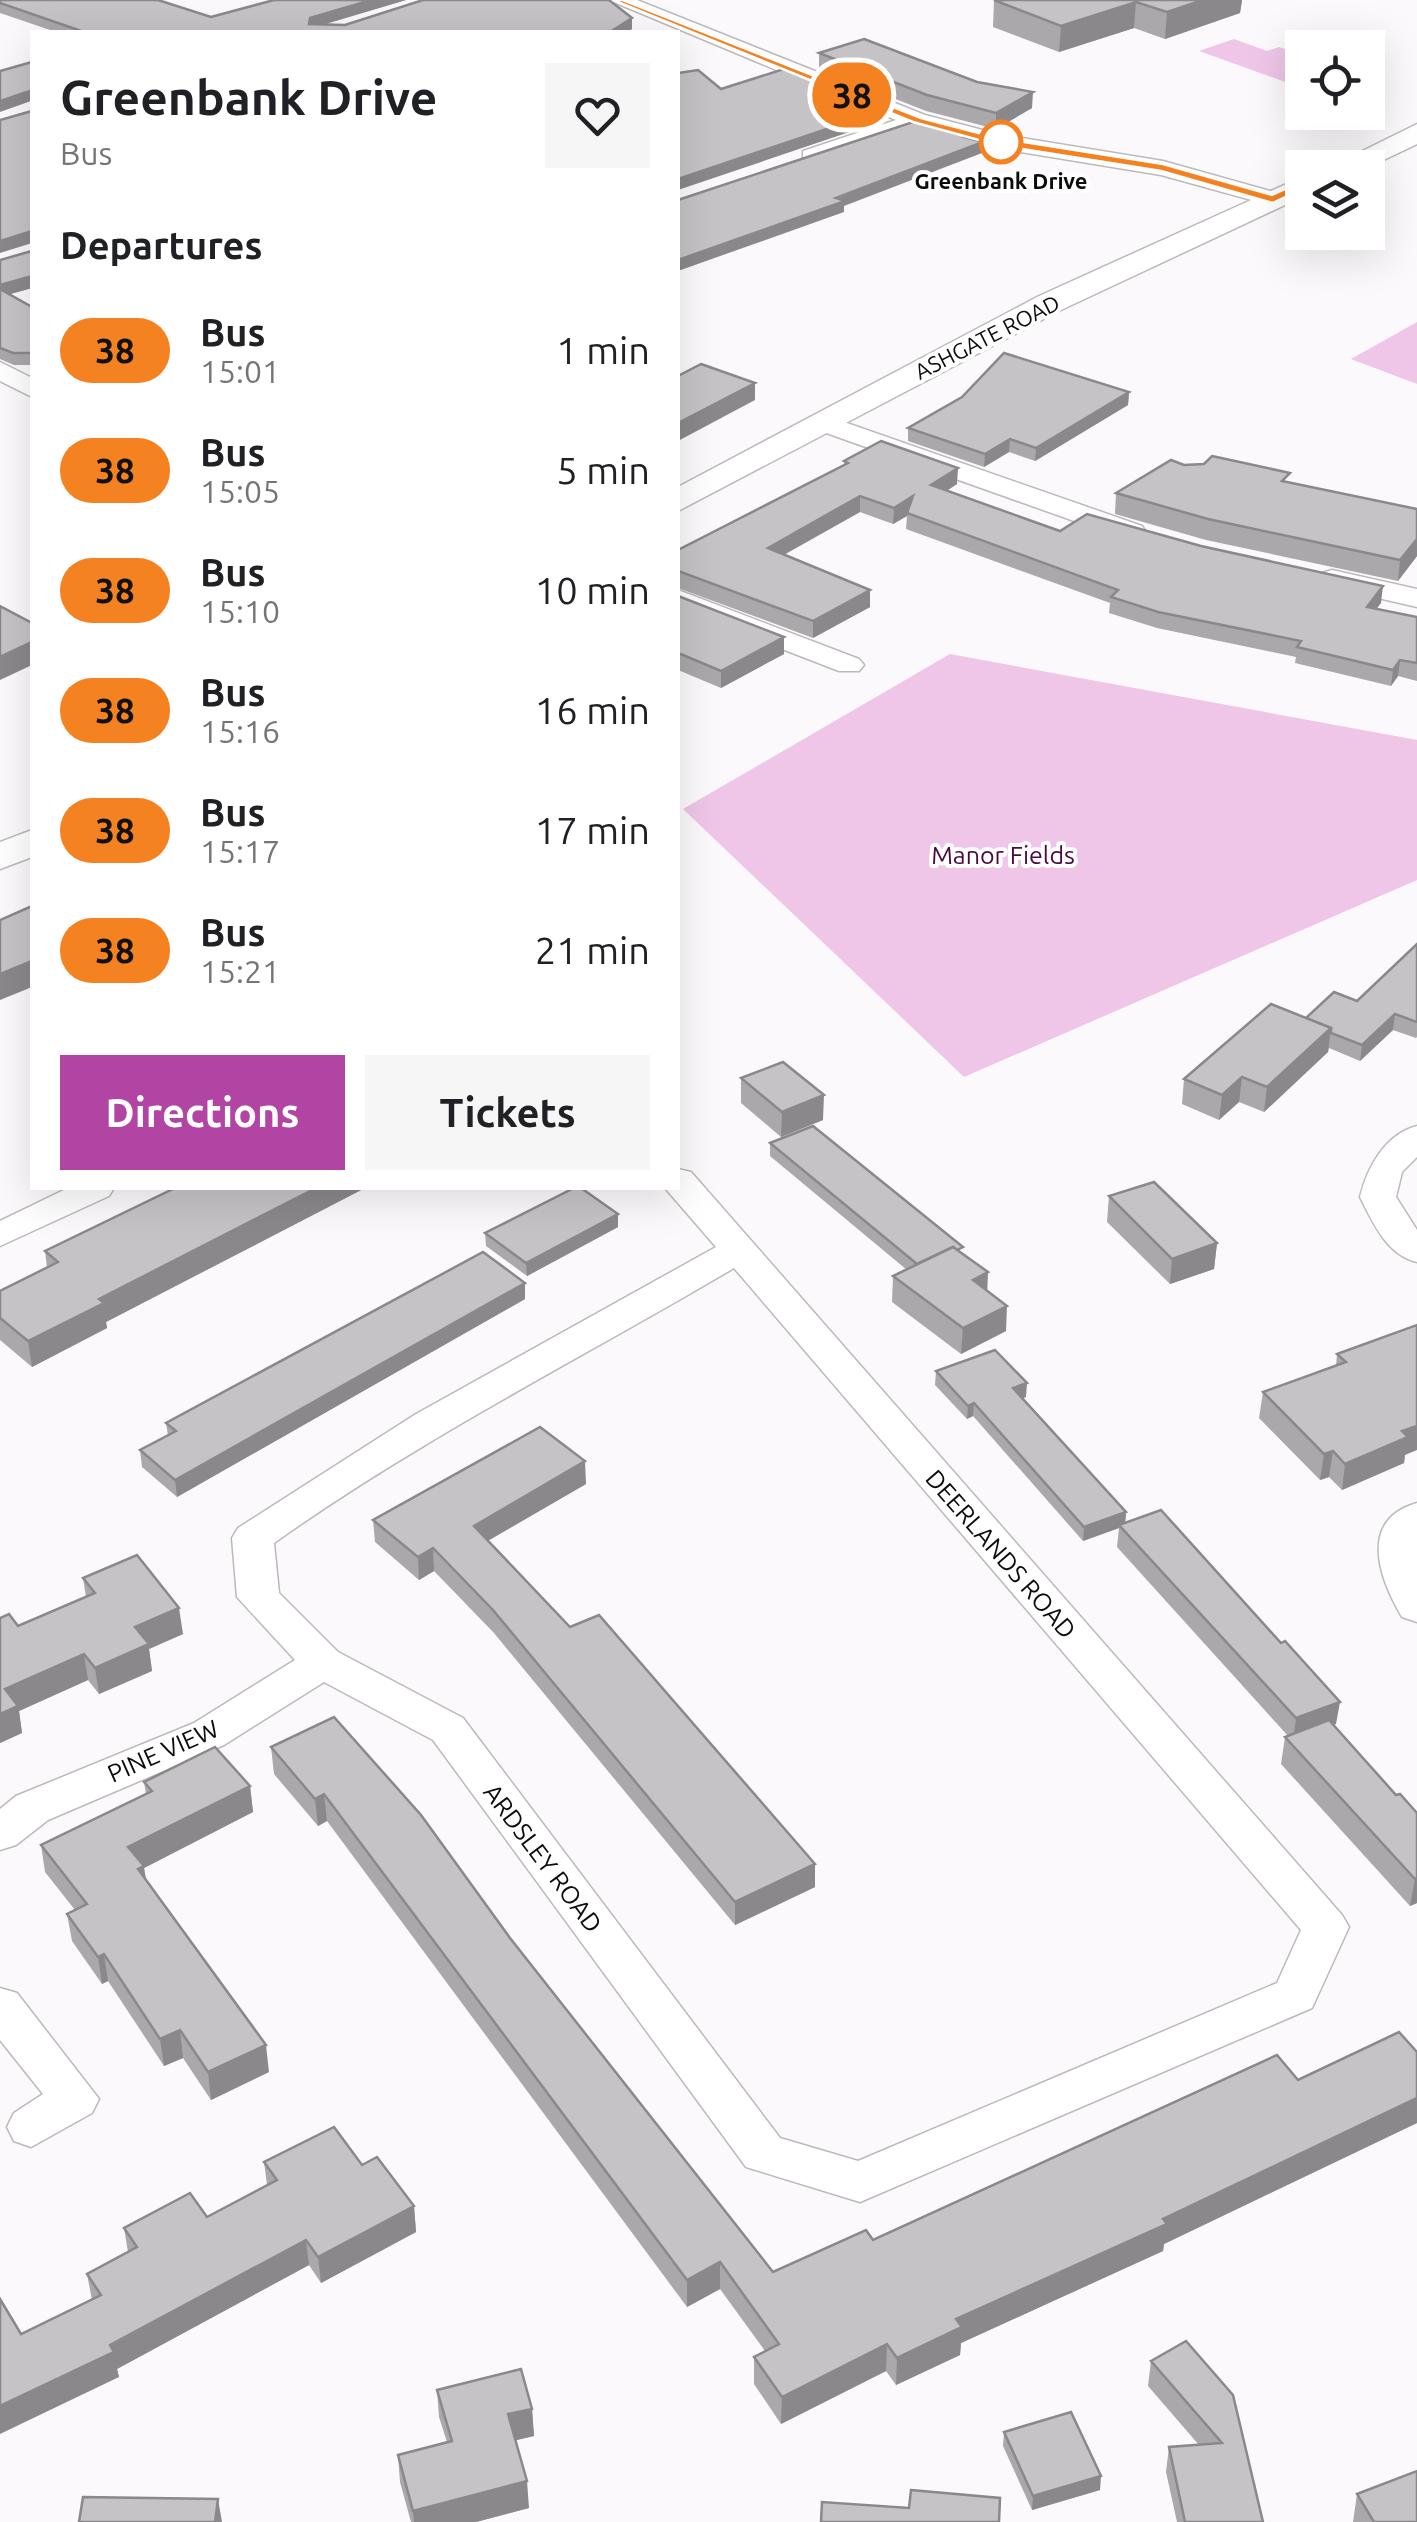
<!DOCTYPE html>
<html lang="en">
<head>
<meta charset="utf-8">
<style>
  :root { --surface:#fff; --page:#f6f6f6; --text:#202124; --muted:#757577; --accent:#b245a4 }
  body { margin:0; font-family:Ubuntu,sans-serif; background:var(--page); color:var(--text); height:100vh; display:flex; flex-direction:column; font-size:38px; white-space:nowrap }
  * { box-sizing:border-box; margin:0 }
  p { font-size:32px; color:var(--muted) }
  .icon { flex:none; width:55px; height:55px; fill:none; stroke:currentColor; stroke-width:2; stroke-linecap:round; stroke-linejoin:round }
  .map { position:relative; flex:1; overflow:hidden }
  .side { position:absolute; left:30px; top:30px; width:650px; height:1160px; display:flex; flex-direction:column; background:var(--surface); border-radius:0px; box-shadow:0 10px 40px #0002 }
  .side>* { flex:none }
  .badge { padding:0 20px; border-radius:32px; font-size:35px; line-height:65px }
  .buttons { position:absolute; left:1285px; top:30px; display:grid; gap:20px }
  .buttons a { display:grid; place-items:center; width:100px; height:100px; border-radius:0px; background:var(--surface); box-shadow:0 10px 40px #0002; font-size:50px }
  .map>.badge { position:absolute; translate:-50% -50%; box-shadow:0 0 0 5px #fff }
  h2 { padding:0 30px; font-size:38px; line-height:90px }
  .round { display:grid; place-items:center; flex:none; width:105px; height:105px; border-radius:0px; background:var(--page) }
  .overview { display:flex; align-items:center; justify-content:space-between; height:170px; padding:0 30px }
  h1 { font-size:48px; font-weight:700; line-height:75px }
  .button { display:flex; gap:20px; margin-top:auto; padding:20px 30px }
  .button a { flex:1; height:115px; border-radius:0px; background:var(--accent); color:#fff; font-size:40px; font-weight:700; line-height:115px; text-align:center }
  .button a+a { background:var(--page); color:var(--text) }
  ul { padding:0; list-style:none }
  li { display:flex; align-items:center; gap:30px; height:120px; padding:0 30px }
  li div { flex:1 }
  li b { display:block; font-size:38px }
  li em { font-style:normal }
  li .badge { min-width:110px; font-weight:700; text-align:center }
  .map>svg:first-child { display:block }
</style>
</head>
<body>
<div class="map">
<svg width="1417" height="2522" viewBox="0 0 1417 2522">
  <rect width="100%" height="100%" fill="#fcf9fc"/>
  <g fill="#efc6e7">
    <path d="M1234,39L1267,51L1279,47L1302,55V88L1199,51Z"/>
    <path d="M1417,322V384L1351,359Z"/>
    <path d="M950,654L1417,740V880L964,1077L683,809Z"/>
  </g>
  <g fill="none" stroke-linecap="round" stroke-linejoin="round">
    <defs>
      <g id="minor">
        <path d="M609,0H637L925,115L998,134L1163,161L1281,194L1285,199L1273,206L1161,175L997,148L918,127L819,161H803V151L896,120Z"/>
        <path d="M0,362L32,378V397L0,381Z"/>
        <path d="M824,415L1142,526L1146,532L1132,540L1122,538L815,429L811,423L815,417Z"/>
        <path d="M1332,570L1417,589V607L1322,585L1318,579L1322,573Z"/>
        <path d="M678,590L859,659L864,665L859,671H839L678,609Z"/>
        <path d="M1417,1126V1157L1402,1172L1396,1197L1417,1230V1262C1387,1255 1373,1223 1360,1197C1367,1168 1385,1134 1417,1126Z"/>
        <path d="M678,1169L691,1172L1342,1915L1349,1927L1312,2008L860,2202L746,2167L433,1740L324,1682L224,1745L48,1820L16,1845L0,1850V1809L16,1796L194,1723L295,1660L237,1597L232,1538L238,1528L416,1414L716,1247L665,1188H678ZM734,1268L1301,1930L1277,1983L858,2161L780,2138L463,1718L338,1652L279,1593L274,1543C420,1439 580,1359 734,1268Z"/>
        <path d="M68,1188H114L109,1196L0,1246V1221Z"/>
        <path d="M1417,1503V1622L1402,1617C1380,1580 1357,1520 1417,1503Z"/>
        <path d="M0,1988L17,1993L99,2099L92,2113L31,2147L14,2141L7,2127L14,2113L43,2094L0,2040Z"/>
      </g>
      <g id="tertiary">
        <path d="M1417,124V144L1367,168H1328Z"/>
        <path d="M1302,177V197L1061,310L678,511V487L1039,296Z"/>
        <path d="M32,830V857L0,869V842Z"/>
      </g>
    </defs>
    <use href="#minor" stroke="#bcb9bb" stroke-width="3"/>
    <use href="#tertiary" stroke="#bcb9bb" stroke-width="3"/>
    <use href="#minor" fill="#fff" fill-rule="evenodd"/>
    <use href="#tertiary" fill="#fff" fill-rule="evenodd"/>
  </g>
  <g fill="#aaa8aa">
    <path d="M0,0L211,17L274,0H406L323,25L632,18V29L626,32H56L0,13Z"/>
    <path d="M994,0H1242L1240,13L1165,39L1134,28L1059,52L993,27Z"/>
    <path d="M819,53L1032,108L996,129L926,111L819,69Z"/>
    <path d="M32,251V288L10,294L32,307V365H14L0,359V260Z"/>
    <path d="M1129,392L1128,405L1035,461L1009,452L984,467L908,441V428Z"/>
    <path d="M844,461L957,484L947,491L1060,531L1381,603L1376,609L1417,617V681L1398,676L1391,686L1295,663L1296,657L1157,628L1109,613L1110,603L906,529L907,516L893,524L860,512L784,555L870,607L813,638L678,588V550L844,465Z"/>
    <path d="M1184,465L1289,482L1417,509V556L1398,581L1206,540L1115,514L1116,493Z"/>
    <path d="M678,596L784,637V654L721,688L678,670Z"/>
    <path d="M1417,944V1037L1416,1038L1393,1030L1360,1061L1329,1048L1328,1052L1264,1112L1239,1102L1219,1120L1182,1104L1184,1079L1306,1018L1357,1001Z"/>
    <path d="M741,1078L823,1120L781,1137L741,1103Z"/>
    <path d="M770,1143L962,1253L987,1291L1006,1331L961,1354L892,1302L893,1276L907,1270L770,1156Z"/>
    <path d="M365,1188L106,1322L107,1328L32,1367L0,1340V1291L47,1268L45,1251Z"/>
    <path d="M1109,1196L1217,1243L1214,1269L1170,1284L1107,1222Z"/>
    <path d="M618,1227L527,1276L486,1246L485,1233Z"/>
    <path d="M525,1299L177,1497L142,1467L140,1450L168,1436L166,1423Z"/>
    <path d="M1417,1325L1404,1463L1342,1490L1329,1477L1320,1480L1259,1418L1263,1392L1336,1366L1337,1354Z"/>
    <path d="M936,1371L1026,1397L1022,1398L1126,1512L1125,1523L1336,1724L1333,1725L1396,1795L1417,1813V1903L1410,1906L1281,1764L1285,1737L1288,1736L1117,1547L1119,1528L1083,1541L973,1416L967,1419L935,1385Z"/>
    <path d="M586,1484L488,1541L570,1627L815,1864V1887L735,1925L494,1633L434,1571L419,1580L375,1542L373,1520Z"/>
    <path d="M83,1578L183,1634L149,1649L152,1671L99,1694L88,1680L19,1711L22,1733L0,1743L18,1626L86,1597Z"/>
    <path d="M271,1747L510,1938L773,2272L873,2240L1298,2080L1417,2052V2123L1164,2244L1163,2251L961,2343L960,2355L896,2385L886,2371L781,2424L754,2384V2357L765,2351L720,2289L687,2307L327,1821L318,1826L274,1774Z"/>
    <path d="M144,1782L250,1786L253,1812L144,1868L146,1880L269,2072L211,2100L183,2058L164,2066L108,1981L102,1984L72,1941L67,1914L75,1910L45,1872L41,1845L146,1794Z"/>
    <path d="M264,2162L362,2165L414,2206L416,2232L321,2283L309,2265L117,2369L119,2377L21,2334L92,2300L87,2274L128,2252L124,2228L207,2217L267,2185Z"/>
    <path d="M1186,2341L1263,2522H1177L1166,2472L1169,2447L1199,2445L1148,2386L1151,2361Z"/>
    <path d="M437,2390L532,2409L534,2436L515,2440L529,2508L476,2522H411L400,2482L398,2455L447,2442L439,2417Z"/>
    <path d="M1004,2432L1100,2490L1032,2510L1003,2446Z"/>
    <path d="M1357,2494L1417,2522H1353Z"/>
  </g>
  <g fill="#8b888b">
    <path d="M371,0H406L311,28L309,24L310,18Z"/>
    <path d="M1203,0H1242L1240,13L1165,39L1167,12Z"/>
    <path d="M1136,2L1134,28L1059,52L1061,26Z"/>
    <path d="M632,18V29L626,32H610Z"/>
    <path d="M30,91L31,101L0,112V101Z"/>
    <path d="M1033,92L1032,108L996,129V113Z"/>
    <path d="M886,109L885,120L678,190V179Z"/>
    <path d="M983,142L982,153L844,206V212L678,271V260Z"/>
    <path d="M32,231V243L0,253V241Z"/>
    <path d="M32,276V288L0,297V285Z"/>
    <path d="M755,383V400L678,441V423Z"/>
    <path d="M1129,392L1128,405L1035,461L1036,448Z"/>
    <path d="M1010,439L1009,452L984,467L985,454Z"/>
    <path d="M958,468L957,484L930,501L931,485Z"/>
    <path d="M860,496V512L767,564L768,548Z"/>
    <path d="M913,496L907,516L893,524L894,508Z"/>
    <path d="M1417,539V556L1398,581L1400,560Z"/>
    <path d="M1383,586L1381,603L1365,623L1367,607Z"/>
    <path d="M870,590V607L813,638V621Z"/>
    <path d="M784,637V654L721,688V671Z"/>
    <path d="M32,642V665L0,680V657Z"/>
    <path d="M1400,660L1398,676L1391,686L1393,670Z"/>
    <path d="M32,961V987L0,1000V974Z"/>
    <path d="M1395,1014L1393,1030L1360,1061L1362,1045Z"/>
    <path d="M1331,1028L1328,1052L1264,1112L1267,1087Z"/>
    <path d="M1242,1077L1239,1102L1219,1120L1222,1095Z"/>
    <path d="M824,1095L823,1120L781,1137L782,1112Z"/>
    <path d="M316,1188H365L106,1322L107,1328L32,1367L28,1341L99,1299Z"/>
    <path d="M618,1214V1227L527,1276L526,1263Z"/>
    <path d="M1217,1243L1214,1269L1170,1284L1172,1259Z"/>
    <path d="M988,1272L987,1298L973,1280Z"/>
    <path d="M525,1283V1299L177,1497L175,1480Z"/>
    <path d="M1007,1306L1006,1331L961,1354L963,1328Z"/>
    <path d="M1027,1383L1026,1397L1013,1402V1388Z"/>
    <path d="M974,1403L973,1416L967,1419L968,1406Z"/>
    <path d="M1417,1426V1450L1405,1455L1404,1463L1342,1490L1345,1464L1402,1431Z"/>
    <path d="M1333,1451L1329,1477L1320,1480L1324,1454Z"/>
    <path d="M585,1461L586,1484L475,1548L474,1526Z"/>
    <path d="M1126,1512L1125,1526L1119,1525V1528L1083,1541L1084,1527Z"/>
    <path d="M433,1548L434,1571L419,1580L418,1557Z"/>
    <path d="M179,1608L183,1634L149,1649L152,1671L99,1694L95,1668L135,1627Z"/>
    <path d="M84,1654L88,1680L19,1711L22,1733L0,1743V1714L5,1689Z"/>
    <path d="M1340,1702L1336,1724L1293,1741L1296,1718Z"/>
    <path d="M250,1786L253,1812L144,1868L148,1893L128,1847Z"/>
    <path d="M324,1794L327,1821L318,1826L315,1799Z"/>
    <path d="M815,1864V1887L735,1925V1902Z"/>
    <path d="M1417,1878V1903L1410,1906L1415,1879Z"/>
    <path d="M104,1954L108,1981L102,1984L98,1957Z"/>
    <path d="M180,2030L183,2058L164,2066L160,2039Z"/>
    <path d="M266,2045L269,2072L211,2100L208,2072Z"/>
    <path d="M1417,2098V2123L1164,2244L1163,2251L961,2343L960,2355L896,2385L897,2358L956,2319Z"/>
    <path d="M414,2206L416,2232L321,2283L318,2257Z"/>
    <path d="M306,2240L309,2265L117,2369L119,2377L0,2434V2406Z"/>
    <path d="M720,2262V2289L687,2307V2280Z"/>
    <path d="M887,2344L886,2371L781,2424L782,2397Z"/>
    <path d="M532,2409L534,2436L509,2442L508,2414Z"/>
    <path d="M1101,2476L1100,2490L1032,2510L1033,2496Z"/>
    <path d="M527,2481L529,2508L476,2522H414L413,2511Z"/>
    <path d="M218,2499L222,2522H215Z"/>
  </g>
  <g fill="#c6c3c6" stroke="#8b888b" stroke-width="2.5">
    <path d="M0,0H158L211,17L274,0H371L310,18L309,24L345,25L423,0H609L632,18L610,32H84L0,3Z"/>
    <path d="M994,0H1203L1167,12L1136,2L1061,26Z"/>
    <path d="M864,39L977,82L1033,92L996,113L927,95L819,53Z"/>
    <path d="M32,62V93L30,91L0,101V71Z"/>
    <path d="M787,68L886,109L678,179V73L698,70L721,89Z"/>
    <path d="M32,111V231L0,241V120Z"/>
    <path d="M919,120L970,134L964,137L983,142L836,198L845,201L678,260V200Z"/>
    <path d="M32,251V276L0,285V260Z"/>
    <path d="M0,289L32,307V353H13L0,348Z"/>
    <path d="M1004,353L1129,392L1036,448L1010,439L985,454L908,428L962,397Z"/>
    <path d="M701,364L755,383L678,423V376Z"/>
    <path d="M881,441L958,468L931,485L1060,531L1087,514L1201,546L1383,586L1367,607L1417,617V663L1400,660L1393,670L1297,647L1301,641L1158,612L1111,597L1118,590L907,513L913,496L894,508L860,496L768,548L870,590L813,621L678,571V550L848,463L844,461Z"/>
    <path d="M1212,456L1290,473L1282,481L1417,509V539L1400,560L1208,519L1116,493L1171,460L1184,465L1204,464Z"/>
    <path d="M678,596L784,637L721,671L678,653Z"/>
    <path d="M0,606L32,623V642L0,657Z"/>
    <path d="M32,906V961L0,974V920Z"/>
    <path d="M1417,944V1022L1395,1014L1362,1045L1331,1033V1028L1306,1018L1334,992L1357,1001Z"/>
    <path d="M1271,1004L1331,1028L1267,1087L1242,1077L1222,1095L1184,1079Z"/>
    <path d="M783,1062L824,1095L782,1112L741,1078Z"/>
    <path d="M813,1126L963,1247L957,1250L953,1247L917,1264L770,1143Z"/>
    <path d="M1154,1182L1217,1243L1172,1259L1109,1196Z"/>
    <path d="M175,1188H316L99,1299L104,1303L28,1341L0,1318V1291L58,1262L45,1251Z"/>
    <path d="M574,1188H581L618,1214L526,1263L485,1233Z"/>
    <path d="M953,1247L988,1272L973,1280L1007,1306L963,1328L893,1276Z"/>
    <path d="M483,1252L525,1283L175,1480L140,1450L176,1431L166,1423Z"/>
    <path d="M1417,1325V1426L1402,1431L1408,1437L1345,1464L1333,1451L1324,1454L1263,1392L1346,1362L1337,1354Z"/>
    <path d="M995,1350L1027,1383L1013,1388L1126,1512L1084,1527L974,1403L968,1406L936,1371Z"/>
    <path d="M540,1427L585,1461L474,1526L570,1627L599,1615L815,1864L735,1902L493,1610L433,1548L418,1557L373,1520Z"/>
    <path d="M1161,1510L1281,1643L1285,1641L1340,1702L1296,1718L1119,1525Z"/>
    <path d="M137,1555L179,1608L135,1627L149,1644L95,1668L84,1654L5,1689L18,1706L0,1714V1618L9,1614L18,1626L95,1593L83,1578Z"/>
    <path d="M334,1717L421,1815L510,1938L773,2272L866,2230L873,2240L1277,2055L1298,2080L1399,2032L1417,2052V2098L1163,2219L1167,2224L956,2319L962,2327L897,2358L887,2344L782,2397L754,2357L779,2344L720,2262L687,2280L324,1794L315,1799L271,1747Z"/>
    <path d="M1329,1720L1396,1795L1400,1794L1417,1813V1878L1415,1879L1285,1737Z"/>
    <path d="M215,1747L250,1786L128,1847L144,1866L138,1869L266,2045L208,2072L180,2030L160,2039L104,1954L98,1957L67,1914L87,1904L41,1845L152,1791L144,1782Z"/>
    <path d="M334,2127L362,2165L377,2157L414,2206L318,2257L306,2240L110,2345L114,2352L0,2406V2299L21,2334L101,2295L87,2274L137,2247L124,2228L190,2193L207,2217L277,2180L264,2162Z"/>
    <path d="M1186,2341L1233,2395L1263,2522H1185L1169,2447L1222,2443L1151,2361Z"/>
    <path d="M521,2369L532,2409L508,2414L527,2481L413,2511L398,2455L452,2441L437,2390Z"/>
    <path d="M1071,2412L1101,2476L1033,2496L1004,2432Z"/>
    <path d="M1417,2471V2522H1374L1357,2494Z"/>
    <path d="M911,2490L1000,2498L999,2522H821L822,2502L909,2508Z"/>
    <path d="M83,2497L218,2499L215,2522H79Z"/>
  </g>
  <path fill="#f58220" stroke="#fff" stroke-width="2.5" d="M613,0H623L921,118L998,138L1163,164L1272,195L1298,183L1309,186L1273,203L1161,171L997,145L913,122Z"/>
  <circle fill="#fff" stroke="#f58220" stroke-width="5" cx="1001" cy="142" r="20"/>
  <g text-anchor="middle" stroke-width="8" stroke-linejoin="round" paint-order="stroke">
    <g font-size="22" font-weight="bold" fill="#0d0c0d" stroke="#fff">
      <text x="1001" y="189">Greenbank Drive</text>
    </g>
    <g font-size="22" fill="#0d0c0d" stroke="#fff">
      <text transform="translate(987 337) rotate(-27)" y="8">ASHGATE ROAD</text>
    </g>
    <g font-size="25" fill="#490a42" stroke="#fff">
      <text x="1003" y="864">Manor Fields</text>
    </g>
    <g font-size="25" fill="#0d0c0d" stroke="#fff">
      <text transform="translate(1001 1554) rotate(49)" y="9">DEERLANDS ROAD</text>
      <text transform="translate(163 1751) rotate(-24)" y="9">PINE VIEW</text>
      <text transform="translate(543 1858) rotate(53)" y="9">ARDSLEY ROAD</text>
    </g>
  </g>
</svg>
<div class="buttons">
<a><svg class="icon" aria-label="locate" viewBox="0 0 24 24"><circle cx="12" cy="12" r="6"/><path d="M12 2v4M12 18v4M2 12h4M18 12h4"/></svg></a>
<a><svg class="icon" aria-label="layers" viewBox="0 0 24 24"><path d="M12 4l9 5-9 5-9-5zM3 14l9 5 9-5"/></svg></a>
</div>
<b class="badge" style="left:852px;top:95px;background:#f58220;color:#111">38</b>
<section class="side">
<div class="overview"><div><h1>Greenbank Drive</h1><p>Bus</p></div><a class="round"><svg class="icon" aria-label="heart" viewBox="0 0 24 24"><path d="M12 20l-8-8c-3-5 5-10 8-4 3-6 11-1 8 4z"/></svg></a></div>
<h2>Departures</h2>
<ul>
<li><span class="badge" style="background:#f58220;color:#111">38</span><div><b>Bus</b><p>15:01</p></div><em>1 min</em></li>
<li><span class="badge" style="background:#f58220;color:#111">38</span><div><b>Bus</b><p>15:05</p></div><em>5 min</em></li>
<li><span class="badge" style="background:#f58220;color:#111">38</span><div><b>Bus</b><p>15:10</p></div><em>10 min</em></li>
<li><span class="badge" style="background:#f58220;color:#111">38</span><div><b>Bus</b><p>15:16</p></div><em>16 min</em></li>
<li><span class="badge" style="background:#f58220;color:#111">38</span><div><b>Bus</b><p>15:17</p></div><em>17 min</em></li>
<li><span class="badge" style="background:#f58220;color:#111">38</span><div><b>Bus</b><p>15:21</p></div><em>21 min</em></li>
</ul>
<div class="button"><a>Directions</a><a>Tickets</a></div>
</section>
</div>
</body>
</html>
